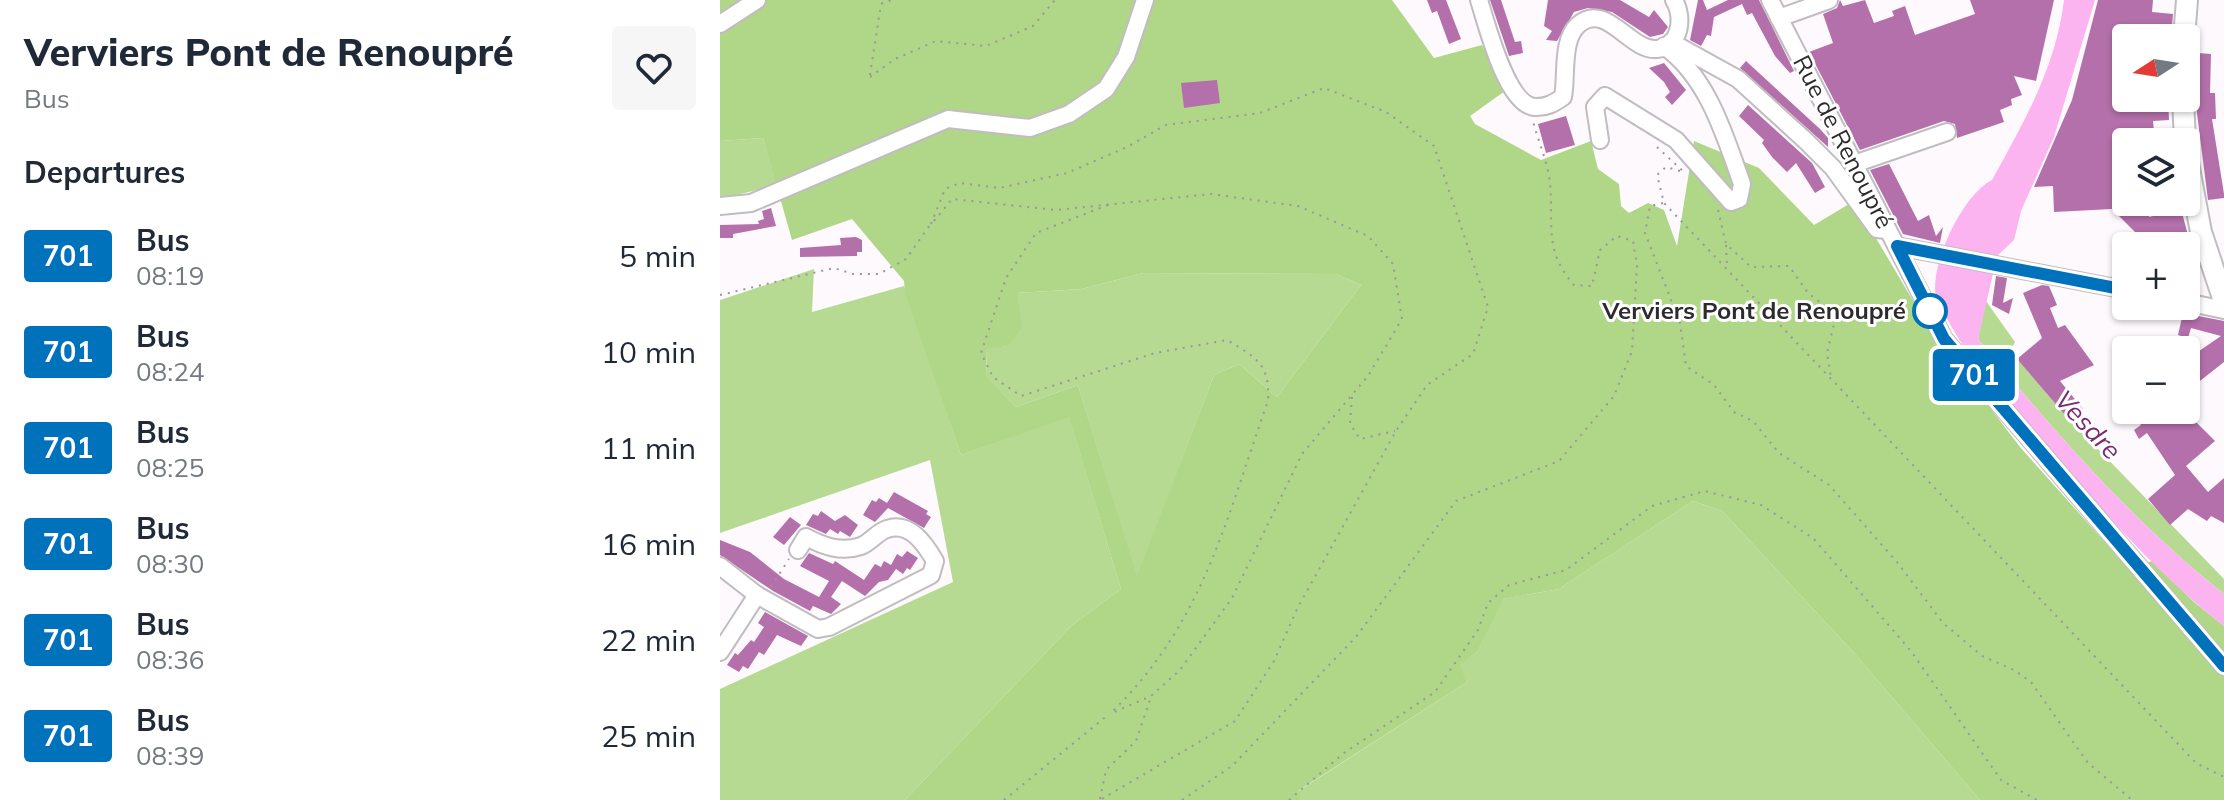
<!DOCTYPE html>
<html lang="en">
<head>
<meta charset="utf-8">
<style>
  :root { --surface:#fff; --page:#f6f6f7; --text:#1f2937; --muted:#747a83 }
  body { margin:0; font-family:Mulish,sans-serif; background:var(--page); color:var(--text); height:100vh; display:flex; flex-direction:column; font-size:30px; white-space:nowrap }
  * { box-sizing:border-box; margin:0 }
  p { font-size:26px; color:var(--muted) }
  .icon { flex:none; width:44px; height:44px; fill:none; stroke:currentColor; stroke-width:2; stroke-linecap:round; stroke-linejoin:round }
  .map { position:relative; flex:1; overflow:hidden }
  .details { display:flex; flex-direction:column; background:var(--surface); width:720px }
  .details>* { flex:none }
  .badge { padding:0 16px; border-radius:6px; font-size:28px; line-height:52px }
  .needle { width:52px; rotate:258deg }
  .buttons { position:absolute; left:1392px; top:24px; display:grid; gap:16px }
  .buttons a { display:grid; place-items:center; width:88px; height:88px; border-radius:8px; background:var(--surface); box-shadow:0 2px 6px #0004; font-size:40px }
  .map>.badge { position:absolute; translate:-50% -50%; box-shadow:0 0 0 4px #fff }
  h2 { padding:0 24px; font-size:30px; line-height:72px }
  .round { display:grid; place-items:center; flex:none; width:84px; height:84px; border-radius:8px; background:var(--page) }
  .headline { display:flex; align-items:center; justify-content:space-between; height:136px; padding:0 24px }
  h1 { font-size:38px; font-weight:800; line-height:60px }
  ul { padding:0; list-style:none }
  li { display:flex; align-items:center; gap:24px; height:96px; padding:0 24px }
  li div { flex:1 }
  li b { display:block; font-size:30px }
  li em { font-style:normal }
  li .badge { min-width:88px; font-weight:700; text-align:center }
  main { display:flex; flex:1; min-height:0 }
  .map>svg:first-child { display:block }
</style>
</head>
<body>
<main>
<section class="details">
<div class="headline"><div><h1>Verviers Pont de Renoupré</h1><p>Bus</p></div><a class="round"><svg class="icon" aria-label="heart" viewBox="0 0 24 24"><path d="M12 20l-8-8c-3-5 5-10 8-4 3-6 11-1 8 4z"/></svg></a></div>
<h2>Departures</h2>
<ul>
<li><span class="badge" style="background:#0072bc;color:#fff">701</span><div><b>Bus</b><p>08:19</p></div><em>5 min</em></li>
<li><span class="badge" style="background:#0072bc;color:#fff">701</span><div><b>Bus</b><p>08:24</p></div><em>10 min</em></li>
<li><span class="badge" style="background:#0072bc;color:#fff">701</span><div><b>Bus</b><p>08:25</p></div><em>11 min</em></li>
<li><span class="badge" style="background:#0072bc;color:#fff">701</span><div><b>Bus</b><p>08:30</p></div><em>16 min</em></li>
<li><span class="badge" style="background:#0072bc;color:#fff">701</span><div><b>Bus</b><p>08:36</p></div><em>22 min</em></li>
<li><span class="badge" style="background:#0072bc;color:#fff">701</span><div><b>Bus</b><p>08:39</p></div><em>25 min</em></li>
</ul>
</section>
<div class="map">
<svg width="1504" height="800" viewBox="0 0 1504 800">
  <rect width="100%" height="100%" fill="#fef9fd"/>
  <g fill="#b6da92">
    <path d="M43,138L57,185L0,199V141Z"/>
    <path d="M94,269L92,312L184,286L241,455L349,416L401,589L351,626L185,800H0V689L233,582L210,460L0,533V300Z"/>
    <path d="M423,273L616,274L641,285L557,397L519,364L494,375L417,578L358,385L296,407L267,379L266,348L288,346L297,293L362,289Z"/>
    <path d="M1266,301L1295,342L1291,350L1297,359L1346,416L1504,579V594C1413,522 1331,428 1258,339Z"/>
    <path d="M973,501L1002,511L1135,654L1260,800H581L577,792L747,682L739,665L758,651L782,599L839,589Z"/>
  </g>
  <path fill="#b0d787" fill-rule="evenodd" d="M0,0H672L714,58L762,45L785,91L750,116L755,124L821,160L871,141L878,169L899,184L901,206L909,213L928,203L944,210L957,246L974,141L1039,168L1094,225L1134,201L1208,326L1300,447L1408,568L1432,561L1474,602L1504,626V800H1260L1135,654L1002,511L973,501L839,589L783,599L758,651L740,665L747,682L578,791L581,800H185L351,626L401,589L349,417L241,455L185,293L184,281L132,219L72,240L43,138L0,141ZM423,273L616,274L641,285L557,397L519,364L494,375L417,576L358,385L296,407L267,378L266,349L288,346L302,328L297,293L362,289Z"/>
  <path fill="#fcb4f0" d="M1344,0H1375L1334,137L1301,211L1294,240L1277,256L1258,339C1331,428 1413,522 1504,594V626C1444,580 1394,523 1344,467C1303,422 1259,377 1230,324C1226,316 1218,305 1216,297C1209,265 1243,194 1272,180C1304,122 1336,67 1344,0Z"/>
  <g fill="#b470aa">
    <path d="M707,0H726L741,39L729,44L717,11L712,13Z"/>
    <path d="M770,0H781L795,42L801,41L803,53L789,56Z"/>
    <path d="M828,0H900L929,17L934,10L948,27L943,34L930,37L892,12L868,8L854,12L837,41L826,40L832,31L824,26Z"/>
    <path d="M978,0H983L987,10L1008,0H1039L1074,71L1070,73L1055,56L1032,13L1027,15L1022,4L994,17L991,36L987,35L981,46L970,40Z"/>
    <path d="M1120,0L1123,6L1145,0L1154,23L1174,16L1172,11L1185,6L1195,35L1255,14L1250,0H1334L1316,81L1294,76L1302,95L1291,99L1292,105L1280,110L1284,122L1237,138L1235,124L1224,121L1140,150L1089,52L1113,43L1103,14L1117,8Z"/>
    <path d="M1378,0H1433L1432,12L1453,14L1451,38H1406V98H1448L1449,120L1433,121L1435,142H1406V202H1428L1429,217L1461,209L1469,239L1449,246H1429L1392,209L1334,212L1333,186L1314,187L1352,100Z"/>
    <path d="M1478,53L1491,54L1490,93H1495L1496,119H1492L1504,194V198L1488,200L1474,90Z"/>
    <path d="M1026,61L1100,129L1108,138V147L1020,68Z"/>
    <path d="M944,63L966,90L952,105L945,97L950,92L944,82L929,68Z"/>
    <path d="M497,80L500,103L464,108L461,83Z"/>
    <path d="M1028,105L1092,163L1105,187L1095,193L1076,163L1067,172L1052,157L1042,143L1044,140L1019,116Z"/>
    <path d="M846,116L855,145L826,153L818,124Z"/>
    <path d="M1169,164L1198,221L1209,215L1216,236L1223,227L1220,243L1183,234L1150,170Z"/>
    <path d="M51,208L56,226L13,234V238H0V225L39,224L38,221L44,219L42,211Z"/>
    <path d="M136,237L142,240V252H137V256L80,257V248L121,245L120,238Z"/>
    <path d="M1276,276L1287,278L1283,303L1293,298L1289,314L1272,305Z"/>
    <path d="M1322,285L1329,286L1337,305L1330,308L1338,328L1345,325L1374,365L1340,381L1363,409L1354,416L1351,412L1346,416L1297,359L1322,338L1303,293Z"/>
    <path d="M1463,313L1504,321V362L1466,392V360L1501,336L1471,328L1468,338L1458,335Z"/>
    <path d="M1411,410H1464L1495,441L1466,466L1488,492L1504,478V523L1491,516L1487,521L1468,509L1450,525L1428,499L1455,475L1427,433L1419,439L1414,430L1421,425Z"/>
    <path d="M174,492L208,511L206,514L211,517L204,528L168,508L155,522L143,515L152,500L156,502L159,498L167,503Z"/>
    <path d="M101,511L115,521L125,515L138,525L130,537L120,531L118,534L110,529L106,534L86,525L93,514L98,516Z"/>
    <path d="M70,517L81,525L64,545L53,537Z"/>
    <path d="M0,540L30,552L64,579L99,597L109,581L80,566L89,553L113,564L115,561L144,580L155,564L161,567L164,561L171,565L177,554L182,557L187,551L198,558L190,570L187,568L183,574L176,569L168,580L159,582L145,596L122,581L111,597L121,604L111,614L93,606L90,611L53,591L0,555Z"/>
    <path d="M45,612L88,636L81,646L57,635L44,655L39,652L28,669L23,666L19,672L7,665L15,653L18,655L31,640L34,642L44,627L38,623Z"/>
  </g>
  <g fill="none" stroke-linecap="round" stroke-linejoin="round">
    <defs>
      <g id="minor">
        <path d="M759,0C767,25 786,103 814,107C826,108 834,103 843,97C847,77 841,40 858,25C886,0 910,52 937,49C961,47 964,17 954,0"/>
        <path d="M1050,0L1224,339L1504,666"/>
        <path d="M1059,18L1109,0"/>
        <path d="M0,24L37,0"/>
        <path d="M951,42L1018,79L1086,141L1113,168L1157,229L1166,230"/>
        <path d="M880,140L875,107L885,96L956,140L1011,202L1019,199L1022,184C1005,136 988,77 944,46"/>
        <path d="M1134,164L1227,132"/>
        <path d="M0,206L31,203L228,119L310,128L349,114L386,89L406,57L425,0"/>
        <path d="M1177,246L1406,290"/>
        <path d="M1466,302L1504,310"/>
        <path d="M0,566L37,595L98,629L109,627L211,575L215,561C205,544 190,521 167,529C157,532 150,543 141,546C121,553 103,546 86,537L78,550"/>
        <path d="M0,652L37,595"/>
      </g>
      <g id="major">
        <path d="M1464,38L1467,0"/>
        <path d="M1463,98L1465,142"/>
        <path d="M1466,152L1481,232L1504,301"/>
      </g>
    </defs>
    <use href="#minor" stroke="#c1bcc0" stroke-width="20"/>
    <use href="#major" stroke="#c1bcc0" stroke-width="24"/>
    <g stroke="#9a979a" stroke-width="2" stroke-dasharray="2 6" stroke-linecap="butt">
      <path d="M150,75L161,4L171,0"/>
      <path d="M150,77L175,59L216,41L266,46L313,26L335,0"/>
      <path d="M937,147L965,173"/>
      <path d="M960,171L946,167L937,175L944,203L1476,763L1504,777"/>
      <path d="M943,203L930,206L925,233L960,323L966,366L994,385L1014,412L1033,421L1059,453L1109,485L1177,562L1223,623L1262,656L1294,670L1311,682L1368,763L1412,800"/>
      <path d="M388,205L316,233L286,278L261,353L273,377L301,396L435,353L507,340C537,358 550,364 548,401C506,518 485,620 393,711"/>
      <path d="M998,210L1006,244L1031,267L1069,266L1088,293L1110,310L1114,324L1107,353L1111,377"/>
      <path d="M214,221L232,199L336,210L491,194L578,206L648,236L673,264L682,319L648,376L582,454L512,598L460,670L431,696L390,714"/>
      <path d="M211,224L225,189L240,183L279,188L347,173L407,147L446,125L540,113L604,88L666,112L714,146L768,307L753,354L707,385L676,431L578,607L554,661L515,721L380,800"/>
      <path d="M1006,245L1007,266"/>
      <path d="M0,295L114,268L133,274H159L186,259L210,225"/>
      <path d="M632,397L630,424L640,439L675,431"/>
      <path d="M51,587L69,559"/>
      <path d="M380,799L386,770L416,741L431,697"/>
      <path d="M284,800L388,715"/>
      <path d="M462,800L512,766L636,637L736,501L839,461L894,396L912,351L917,265L913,241L897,236L880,250L872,286L854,285C823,250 834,225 830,183C828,163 818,141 813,121"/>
      <path d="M569,800L624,753L715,692L758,630L768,603L789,585L846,570L932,506L985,491L1041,505L1093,538L1191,651L1281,780L1317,800"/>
    </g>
    <use href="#minor" stroke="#fff" stroke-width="16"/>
    <use href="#major" stroke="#fff" stroke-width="20"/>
  </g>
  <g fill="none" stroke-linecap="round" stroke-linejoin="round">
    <defs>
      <path id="line" d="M1406,290L1177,246L1224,339L1504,666"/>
    </defs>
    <use href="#line" stroke="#fff" stroke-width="18"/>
    <use href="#line" stroke="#0072bc" stroke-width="12"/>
  </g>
  <circle fill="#fff" stroke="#0072bc" stroke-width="4" cx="1210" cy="311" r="16"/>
  <g text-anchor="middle" stroke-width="6" stroke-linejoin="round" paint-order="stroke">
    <g font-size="24" fill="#2d2b2d" stroke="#fff">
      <text transform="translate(1123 142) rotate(63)" y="8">Rue de Renoupré</text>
    </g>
    <g font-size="24" font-weight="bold" fill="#2d2b2d" stroke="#fff" text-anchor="end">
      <text x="1186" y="319">Verviers Pont de Renoupré</text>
    </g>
    <g font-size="26" font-style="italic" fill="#7a2972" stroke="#fff">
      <text transform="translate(1368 425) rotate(47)" y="9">Vesdre</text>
    </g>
  </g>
</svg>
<div class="buttons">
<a><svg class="needle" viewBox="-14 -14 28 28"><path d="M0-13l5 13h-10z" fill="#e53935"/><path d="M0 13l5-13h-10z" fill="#747a83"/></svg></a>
<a><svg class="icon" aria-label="layers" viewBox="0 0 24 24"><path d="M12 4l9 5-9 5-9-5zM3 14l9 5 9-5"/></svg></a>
<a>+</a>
<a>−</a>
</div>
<b class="badge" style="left:1254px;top:375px;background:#0072bc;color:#fff">701</b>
</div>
</main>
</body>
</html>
